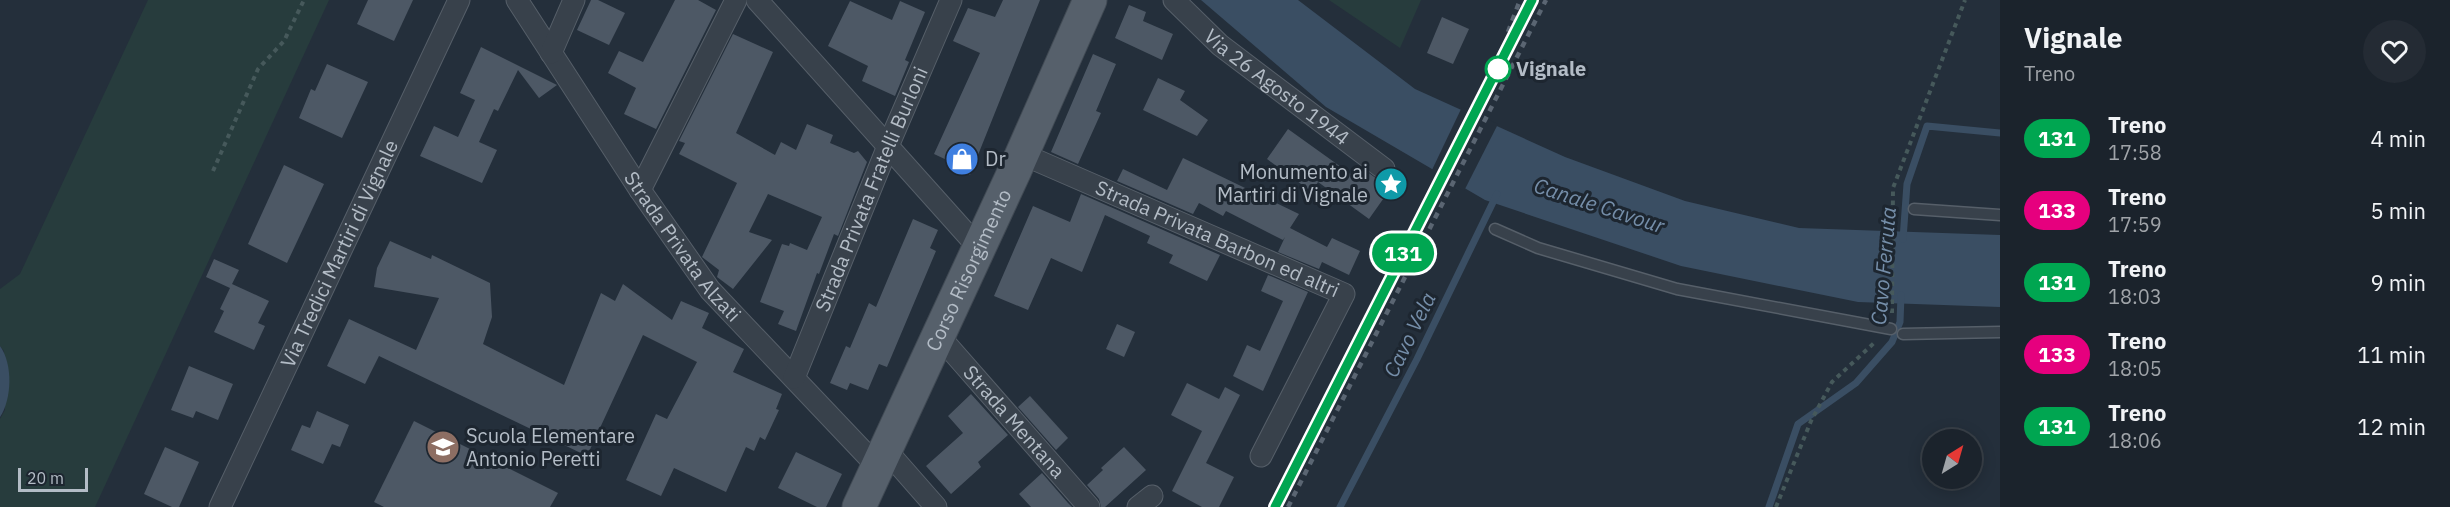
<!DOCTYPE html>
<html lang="it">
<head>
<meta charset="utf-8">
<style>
  :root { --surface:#1b232c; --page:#242b34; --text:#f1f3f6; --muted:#a0a4a9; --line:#394048 }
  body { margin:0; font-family:"IBM Plex Sans",sans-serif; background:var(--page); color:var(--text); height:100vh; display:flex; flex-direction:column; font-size:22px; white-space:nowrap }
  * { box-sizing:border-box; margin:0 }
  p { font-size:20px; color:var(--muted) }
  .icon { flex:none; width:33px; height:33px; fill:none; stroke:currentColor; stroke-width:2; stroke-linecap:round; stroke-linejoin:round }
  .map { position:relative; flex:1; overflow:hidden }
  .drawer { display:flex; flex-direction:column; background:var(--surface); width:450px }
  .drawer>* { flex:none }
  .badge { padding:0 12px; border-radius:20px; font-size:21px; line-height:39px }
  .needle { width:39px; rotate:37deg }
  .tools { position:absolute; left:1922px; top:429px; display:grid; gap:12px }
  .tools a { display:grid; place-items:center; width:60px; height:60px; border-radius:50%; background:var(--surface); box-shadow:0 3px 15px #0003,0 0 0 2px var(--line); font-size:30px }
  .scale { position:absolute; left:18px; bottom:15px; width:70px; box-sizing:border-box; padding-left:6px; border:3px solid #b3bcc6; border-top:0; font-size:16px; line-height:21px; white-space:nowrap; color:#b3bcc6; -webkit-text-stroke:4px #1d2630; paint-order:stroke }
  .map>.badge { position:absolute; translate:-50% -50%; box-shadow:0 0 0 3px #fff }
  .round { display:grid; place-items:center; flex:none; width:63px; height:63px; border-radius:32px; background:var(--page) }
  .headline { display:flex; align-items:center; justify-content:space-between; height:102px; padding:0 24px }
  h1 { font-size:28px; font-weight:700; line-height:45px }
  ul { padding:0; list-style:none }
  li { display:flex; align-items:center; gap:18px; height:72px; padding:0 24px }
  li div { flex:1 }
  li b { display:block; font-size:22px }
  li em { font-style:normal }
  li .badge { min-width:66px; font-weight:700; text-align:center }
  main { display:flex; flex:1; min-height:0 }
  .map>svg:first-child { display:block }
</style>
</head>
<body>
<main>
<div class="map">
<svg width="2000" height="507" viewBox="0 0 2000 507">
  <rect width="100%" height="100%" fill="#242f3b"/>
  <g fill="#273c3d">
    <path d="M148,0H329L95,507H0V419L5,410L4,351L0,346V289L20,274Z"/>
    <path d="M1329,0H1421L1400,48Z"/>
  </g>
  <g fill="#3a4e63">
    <path d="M1201,0H1298L1415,89L1565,157L1685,201L1799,228L2000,235V307L1858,302L1681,266L1485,200L1326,107Z"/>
    <path d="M0,346C13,364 12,399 0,417Z"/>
  </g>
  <path fill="#242f3b" d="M1462,107L1498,124L1464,191L1431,172Z"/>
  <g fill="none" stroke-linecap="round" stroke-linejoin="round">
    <g stroke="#3a4e63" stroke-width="7">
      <path d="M1903,239L1907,184L1927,126L2000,133"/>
      <path d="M1340,507L1417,359L1497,194"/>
      <path d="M1769,507L1798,424L1856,383L1892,342L1900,322L1901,295"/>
    </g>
  </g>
  <g fill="#4d5865">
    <path d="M368,0H413L394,41L357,24Z"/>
    <path d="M591,0H598L625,13L609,45L577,30Z"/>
    <path d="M675,0H698L716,10L656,129L624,114L636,88L608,73L619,51L643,62Z"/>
    <path d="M1003,0H1040L970,175L947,165L949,161L934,154L980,53L953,41L968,8L995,17Z"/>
    <path d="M850,1L892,20L900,1L925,12L905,60L909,62L895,96L862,81L868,66L828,46Z"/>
    <path d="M1129,5L1146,12L1143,21L1173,34L1162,60L1115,38Z"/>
    <path d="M1442,17L1469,29L1453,64L1427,53Z"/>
    <path d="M733,34L773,52L736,133L775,155L781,142L796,150L807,124L833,135L830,143L854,153L858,151L867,162L838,236L834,234L819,274L817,273L796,331L778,324L784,311L760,302L782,244L789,246L790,243L807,250L822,217L768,194L749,232L772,240L733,289L717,277L719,270L702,257L737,183L679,154L685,143L679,141Z"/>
    <path d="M481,47L557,85L539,98L518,70L498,111L494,109L479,142L497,150L482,183L420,156L434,126L458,137L475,100L460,93Z"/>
    <path d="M1093,54L1116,64L1096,111L1101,113L1078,164L1051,152Z"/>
    <path d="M327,64L368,82L342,138L299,118L311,89L315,91Z"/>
    <path d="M1158,78L1185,91L1180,100L1208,120L1197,136L1143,110Z"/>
    <path d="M1288,129L1355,177L1362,168L1377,179L1388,181L1393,185L1369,219L1318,182L1312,192L1267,159Z"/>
    <path d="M1183,158L1299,214L1290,228L1327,247L1332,238L1360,251L1349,275L1322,262L1319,269L1278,252L1285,237L1283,240L1226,211L1223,216L1199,203L1193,214L1117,181L1123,169L1167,190Z"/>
    <path d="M284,165L324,184L287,263L248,244Z"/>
    <path d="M1081,194L1220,255L1207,281L1169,263L1173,255L1147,243L1150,236L1105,215L1082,272L1051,258L1028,310L994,296L1033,206L1070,222Z"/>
    <path d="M913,219L938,230L930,248L936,251L887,367L879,364L868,390L850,383L847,390L830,383L846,346L850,348L869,303L876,307Z"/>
    <path d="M390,241L431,259L432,255L490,283L492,317L483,344L564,385L601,293L615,301L623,284L672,320L681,301L709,313L702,328L744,349L733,372L782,394L776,409L779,410L765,440L760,437L754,451L746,447L726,492L674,468L661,496L626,480L656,414L667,419L697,362L643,335L587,456L379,356L365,384L327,366L349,319L416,350L439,298L374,287L377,268Z"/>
    <path d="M214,259L239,270L232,284L269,301L258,323L265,326L254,350L214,332L224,311L220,309L230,288L206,277Z"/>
    <path d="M1268,275L1308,292L1263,391L1233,376L1247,345L1260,351L1283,301L1261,291Z"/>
    <path d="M1117,324L1135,332L1124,357L1106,349Z"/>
    <path d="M189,366L233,384L218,420L196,411L193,418L171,410Z"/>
    <path d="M1187,383L1219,399L1225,387L1240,395L1206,463L1234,477L1219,507H1202L1172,491L1202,431L1171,415Z"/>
    <path d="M971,394L1008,435L978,462L981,467L951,494L926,466L963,433L948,416Z"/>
    <path d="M1030,396L1068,438L1056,450L1018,407Z"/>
    <path d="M317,411L349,425L340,447L332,444L323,464L291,450L302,425L310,428Z"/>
    <path d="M414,421L558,493L550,507H384L374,502Z"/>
    <path d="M165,447L199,462L179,507H172L144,494Z"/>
    <path d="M1124,447L1146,470L1105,507H1101L1099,499L1087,485L1103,470L1101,468Z"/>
    <path d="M796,452L842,474L826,507H817L778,488Z"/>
    <path d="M1042,473L1068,503L1072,507H1031L1019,494Z"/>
  </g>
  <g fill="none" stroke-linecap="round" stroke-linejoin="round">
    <defs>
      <g id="lane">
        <path d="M1914,209L2000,215"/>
        <path d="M1495,229L1538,248L1677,289L1891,329"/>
        <path d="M1903,334L2000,332"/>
      </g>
      <g id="street">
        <path id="s1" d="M517,0L640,190L710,290L878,467"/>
        <path d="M757,0L979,248"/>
        <path id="s2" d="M1174,0L1220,45L1384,169"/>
        <path d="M551,53L574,0"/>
        <path id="s3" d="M1022,154L1344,294L1261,456"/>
        <path d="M640,190L736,0"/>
        <path id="s4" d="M939,336L1089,507"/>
        <path id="s5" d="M794,378L888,146L951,0"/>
        <path d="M886,450L936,507"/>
        <path id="s6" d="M220,507L459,0"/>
        <path d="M1138,507L1152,496"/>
      </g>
      <g id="primary">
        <path id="s7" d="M859,507L1015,170L1090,0"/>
      </g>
    </defs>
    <use href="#lane" stroke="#565f69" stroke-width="13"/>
    <use href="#street" stroke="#565f69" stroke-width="23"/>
    <use href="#primary" stroke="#414a54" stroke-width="35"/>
    <g stroke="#46595b" stroke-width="4" stroke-dasharray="4.5 4.5" stroke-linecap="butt">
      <path d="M213,171L258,69L284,41L304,0"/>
      <path d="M1892,313L1893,188L1965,0"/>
      <path d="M1776,507L1811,421L1832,382L1874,343"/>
    </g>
    <use href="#lane" stroke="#38414b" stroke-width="10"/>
    <use href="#street" stroke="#38414b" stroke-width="21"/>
    <use href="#primary" stroke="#56606b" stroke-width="33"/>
    <g stroke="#5a6572" stroke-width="4.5" stroke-dasharray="6 6" stroke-linecap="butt">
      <path d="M1508,32L1520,0"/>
      <path d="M1276,507L1532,0"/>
      <path d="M1288,507L1546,0"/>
    </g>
  </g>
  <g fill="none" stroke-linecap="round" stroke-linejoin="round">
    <defs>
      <path id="line" d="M1275,507L1532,0"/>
    </defs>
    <use href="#line" stroke="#fff" stroke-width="14"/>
    <use href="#line" stroke="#00a651" stroke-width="9"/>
  </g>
  <defs>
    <symbol id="shop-disc" viewBox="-11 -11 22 22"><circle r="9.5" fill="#3f7fe0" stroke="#1d2630"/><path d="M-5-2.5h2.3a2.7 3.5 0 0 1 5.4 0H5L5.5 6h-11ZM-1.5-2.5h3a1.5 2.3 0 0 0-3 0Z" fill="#fff"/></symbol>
    <symbol id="sight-disc" viewBox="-11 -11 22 22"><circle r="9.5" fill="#0f9aa8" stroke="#1d2630"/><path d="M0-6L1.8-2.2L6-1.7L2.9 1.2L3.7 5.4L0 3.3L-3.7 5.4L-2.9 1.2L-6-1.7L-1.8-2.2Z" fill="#fff"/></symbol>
    <symbol id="school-disc" viewBox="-11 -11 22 22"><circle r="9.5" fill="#8d6e63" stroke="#1d2630"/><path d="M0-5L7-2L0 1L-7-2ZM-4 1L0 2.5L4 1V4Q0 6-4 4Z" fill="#fff"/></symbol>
  </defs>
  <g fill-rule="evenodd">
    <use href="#shop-disc" x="943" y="140" width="38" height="38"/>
    <use href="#sight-disc" x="1372" y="165" width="38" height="38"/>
    <use href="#school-disc" x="424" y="428" width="38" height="38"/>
  </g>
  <circle fill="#fff" stroke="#00a651" stroke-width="3" cx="1498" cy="69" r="12"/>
  <g text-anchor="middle" stroke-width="6" stroke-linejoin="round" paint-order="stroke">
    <g font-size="20" font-weight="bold" fill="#b3bcc6" stroke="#1d2630" text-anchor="start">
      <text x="1516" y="76">Vignale</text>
    </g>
    <g font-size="20" fill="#b3bcc6" stroke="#1d2630">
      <text dy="7" stroke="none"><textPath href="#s2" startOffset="135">Via 26 Agosto 1944</textPath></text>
      <text dy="7" stroke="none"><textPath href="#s5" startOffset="204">Strada Privata Fratelli Burloni</textPath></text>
      <text dy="7" stroke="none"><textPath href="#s3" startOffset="213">Strada Privata Barbon ed altri</textPath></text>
      <text dy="7" stroke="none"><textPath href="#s1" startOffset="297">Strada Privata Alzati</textPath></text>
      <text dy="7" stroke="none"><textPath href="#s6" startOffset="280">Via Tredici Martiri di Vignale</textPath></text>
      <text dy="7" stroke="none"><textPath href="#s7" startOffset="261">Corso Risorgimento</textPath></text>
      <text dy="7" stroke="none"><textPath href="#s4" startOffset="114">Strada Mentana</textPath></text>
    </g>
    <g font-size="20" fill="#b3bcc6" stroke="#1d2630" text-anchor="start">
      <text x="985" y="166">Dr</text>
      <text x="1368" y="179" text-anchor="end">Monumento ai<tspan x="1368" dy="23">Martiri di Vignale</tspan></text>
      <text x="466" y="443">Scuola Elementare<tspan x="466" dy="23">Antonio Peretti</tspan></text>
    </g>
    <g font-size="21" font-style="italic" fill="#758ea9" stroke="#1d2630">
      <text transform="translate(1599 206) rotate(18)" y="7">Canale Cavour</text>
      <text transform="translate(1884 266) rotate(-85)" y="7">Cavo Ferruta</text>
      <text transform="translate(1410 335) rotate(-64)" y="7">Cavo Vela</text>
    </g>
  </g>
</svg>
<div class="tools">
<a><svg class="needle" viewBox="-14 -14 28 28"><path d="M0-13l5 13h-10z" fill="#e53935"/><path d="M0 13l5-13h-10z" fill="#a0a4a9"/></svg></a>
</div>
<div class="scale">20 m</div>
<b class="badge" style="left:1403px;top:253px;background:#00a651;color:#fff">131</b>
</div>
<section class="drawer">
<div class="headline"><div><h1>Vignale</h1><p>Treno</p></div><a class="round"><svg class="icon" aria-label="heart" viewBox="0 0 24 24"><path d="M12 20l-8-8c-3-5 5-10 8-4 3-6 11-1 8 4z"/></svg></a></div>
<ul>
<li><span class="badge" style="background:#00a651;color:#fff">131</span><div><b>Treno</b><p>17:58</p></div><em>4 min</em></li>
<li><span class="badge" style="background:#e6007e;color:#fff">133</span><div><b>Treno</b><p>17:59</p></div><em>5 min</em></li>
<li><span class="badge" style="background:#00a651;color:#fff">131</span><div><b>Treno</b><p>18:03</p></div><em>9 min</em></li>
<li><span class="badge" style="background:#e6007e;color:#fff">133</span><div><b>Treno</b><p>18:05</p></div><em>11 min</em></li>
<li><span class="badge" style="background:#00a651;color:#fff">131</span><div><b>Treno</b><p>18:06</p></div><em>12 min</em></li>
</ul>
</section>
</main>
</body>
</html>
